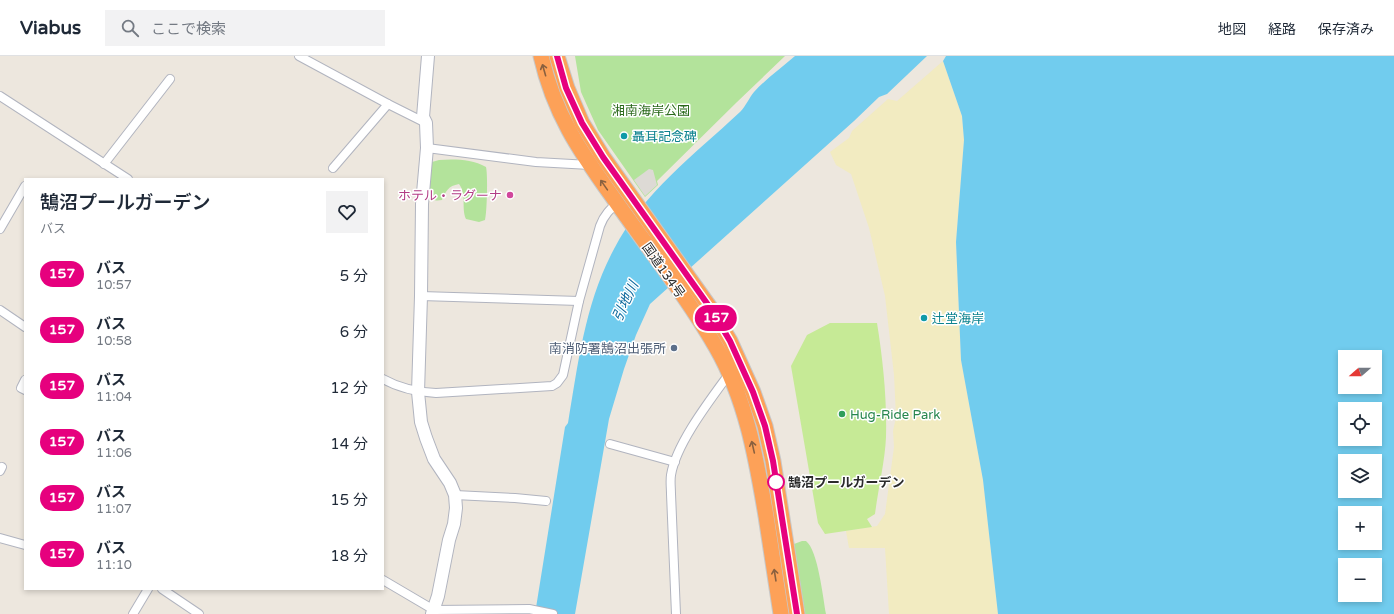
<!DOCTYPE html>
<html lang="ja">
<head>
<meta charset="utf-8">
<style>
  :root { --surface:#fff; --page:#f2f2f3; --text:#1f2937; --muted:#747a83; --line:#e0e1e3 }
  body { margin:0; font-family:"Varela Round","Noto Sans JP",sans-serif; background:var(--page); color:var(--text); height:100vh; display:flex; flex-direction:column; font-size:15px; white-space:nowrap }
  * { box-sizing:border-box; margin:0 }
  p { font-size:13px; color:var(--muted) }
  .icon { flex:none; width:22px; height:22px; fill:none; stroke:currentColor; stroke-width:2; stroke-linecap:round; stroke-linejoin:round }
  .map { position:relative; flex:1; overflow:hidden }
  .side { position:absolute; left:24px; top:122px; width:360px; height:412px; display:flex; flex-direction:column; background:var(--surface); border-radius:0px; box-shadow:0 2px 6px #0003 }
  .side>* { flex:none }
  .badge { padding:0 8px; border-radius:13px; font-size:14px; line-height:26px }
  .needle { width:26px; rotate:250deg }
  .buttons { position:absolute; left:1338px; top:294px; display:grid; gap:8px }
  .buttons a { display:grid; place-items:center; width:44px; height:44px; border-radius:0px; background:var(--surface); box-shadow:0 2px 6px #0003; font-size:20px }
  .map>.badge { position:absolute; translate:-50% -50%; box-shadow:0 0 0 2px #fff }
  .round { display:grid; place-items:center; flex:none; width:42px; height:42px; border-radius:0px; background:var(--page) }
  .overview { display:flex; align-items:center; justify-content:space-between; height:68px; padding:0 16px }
  h1 { font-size:19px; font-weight:600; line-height:30px }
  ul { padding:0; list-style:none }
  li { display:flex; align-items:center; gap:12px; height:56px; padding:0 16px }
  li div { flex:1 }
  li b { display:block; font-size:15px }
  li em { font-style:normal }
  li .badge { min-width:44px; font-weight:700; text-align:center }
  header { display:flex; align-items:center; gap:24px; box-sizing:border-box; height:56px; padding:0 20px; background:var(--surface); border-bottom:1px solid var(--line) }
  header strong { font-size:19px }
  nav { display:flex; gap:22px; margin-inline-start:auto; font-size:14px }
  .search { width:280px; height:36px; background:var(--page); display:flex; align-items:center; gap:10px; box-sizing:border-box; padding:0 14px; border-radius:0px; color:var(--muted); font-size:15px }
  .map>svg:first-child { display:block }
</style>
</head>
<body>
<header>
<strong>Viabus</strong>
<div class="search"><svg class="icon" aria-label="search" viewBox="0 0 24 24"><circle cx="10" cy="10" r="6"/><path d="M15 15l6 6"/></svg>ここで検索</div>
<nav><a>地図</a><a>経路</a><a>保存済み</a></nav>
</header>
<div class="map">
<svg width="1394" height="558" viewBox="0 0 1394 558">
  <rect width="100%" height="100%" fill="#ede7de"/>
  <g fill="#b3e39b">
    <path d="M575,0H785L737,46L657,125L658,129L645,141L598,74L581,36Z"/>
    <path d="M439,104C454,103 472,103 486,111C488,119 487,157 485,164L479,166L466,163C461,152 467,138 459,128C448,130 446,135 442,144C436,145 433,145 429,139V110L432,106Z"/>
    <path d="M802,485H806C818,494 823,542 826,558H805L794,488Z"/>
  </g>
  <path fill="#f2ebc1" d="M943,5L962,60L964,84L956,186L961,304L983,424L998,558H889L885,492H849L846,475L877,470L885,458L894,391L893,375L896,361L894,319L885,240L869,172L851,118L836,109L830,96L849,82L852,75L888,43L897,45Z"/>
  <path fill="#c6ea96" d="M830,267H877C883,304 887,343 886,381C885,405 878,434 875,458L867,463L872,471L825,478L818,467L791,310L807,279Z"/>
  <path fill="#dddad5" d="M649,113L653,114L657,129L645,140L634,124Z"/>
  <g fill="#71ccee" fill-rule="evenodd">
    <path d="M795,0H927L887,38L879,41L854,65L650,248L636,279L624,313L609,363L575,558H535L565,371L568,367C578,308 585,247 614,193C643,137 695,98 740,56C746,50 749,42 754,36C766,23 781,12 795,0Z"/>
    <path d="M946,0H1394V558H998L983,424L961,304L956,186L964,84L962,60L943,5ZM1345,301H1375V331H1345ZM1345,353H1375V383H1345ZM1345,405H1375V435H1345ZM1345,457H1375V487H1345ZM1345,509H1375V539H1345Z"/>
  </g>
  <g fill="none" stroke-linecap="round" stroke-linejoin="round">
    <defs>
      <g id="street">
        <path d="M299,0L388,48L426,67"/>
        <path d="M0,40L128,123"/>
        <path d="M427,92L536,106L590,109"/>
        <path d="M104,108L170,23"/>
        <path d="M333,112L388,48"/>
        <path d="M0,173L25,130"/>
        <path d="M421,240L579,245L600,170C604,159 610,153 619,146"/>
        <path d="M0,254L25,271"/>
        <path d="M383,323C399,332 417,336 436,337L552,330L557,327L563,319L579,245"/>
        <path d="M25,324L21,332L25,334"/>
        <path d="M610,388L675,406"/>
        <path d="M0,415L2,411"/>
        <path d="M455,439L515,442L546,445"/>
        <path d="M0,482L25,489"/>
        <path d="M383,524L434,554L529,553L553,558"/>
        <path d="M162,533L199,558"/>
        <path d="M133,558L148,533"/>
        <path d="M676,558L671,438C671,432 670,425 671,419C676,388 710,344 729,318"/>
      </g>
      <path id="secondary" d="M428,0L423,61L426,67L427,92L422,148L421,240L418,336L421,366L426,382L434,403L450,427L455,439L456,452L454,468L449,484L438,540L432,558"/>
      <g id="highway">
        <path d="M541,0C554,57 579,94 612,140C646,189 686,239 716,291C746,343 756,401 766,460C771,493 776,525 781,558"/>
        <path d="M557,0L567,32L582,67L603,101L711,253L730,285L753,336L765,370L773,405L797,558"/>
      </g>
    </defs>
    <use href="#street" stroke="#b1b4bf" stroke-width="10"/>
    <use href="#secondary" stroke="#b1b4bf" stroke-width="14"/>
    <use href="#highway" stroke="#c8c8c8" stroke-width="17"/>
    <use href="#street" stroke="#fff" stroke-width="8"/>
    <use href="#secondary" stroke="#fff" stroke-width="12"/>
    <use href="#highway" stroke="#fda158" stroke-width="15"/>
  </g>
  <defs><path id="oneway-shaft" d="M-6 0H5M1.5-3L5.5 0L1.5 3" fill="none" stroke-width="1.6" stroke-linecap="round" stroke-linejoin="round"/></defs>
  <g stroke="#8a603f">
    <use href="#oneway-shaft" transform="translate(544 14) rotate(-106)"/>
    <use href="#oneway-shaft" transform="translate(604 129) rotate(-125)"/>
    <use href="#oneway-shaft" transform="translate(753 391) rotate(-103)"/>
    <use href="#oneway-shaft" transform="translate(775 519) rotate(-99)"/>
  </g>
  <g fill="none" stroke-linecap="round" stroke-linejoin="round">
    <defs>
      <path id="line" d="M557,0L566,32L582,67L603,101L711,253L730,285L753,336L765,370L773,405L797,558"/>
    </defs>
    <use href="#line" stroke="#fff" stroke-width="9"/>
    <use href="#line" stroke="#e6007e" stroke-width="6"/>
  </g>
  <g fill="#0f9aa8" stroke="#fff" stroke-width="1.5">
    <circle cx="624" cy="80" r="4"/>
    <circle cx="924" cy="262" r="4"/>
  </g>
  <circle fill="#d1479c" stroke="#fff" stroke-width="1.5" cx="510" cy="139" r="4"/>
  <circle fill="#5c6f8a" stroke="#fff" stroke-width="1.5" cx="674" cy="292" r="4"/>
  <circle fill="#2e9e5b" stroke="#fff" stroke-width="1.5" cx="842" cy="358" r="4"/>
  <circle fill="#fff" stroke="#e6007e" stroke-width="2" cx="776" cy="426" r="8"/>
  <g text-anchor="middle" stroke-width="3" stroke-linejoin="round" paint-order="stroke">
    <g font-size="13" fill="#2a691b" stroke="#fff">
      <text x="651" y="59">湘南海岸公園</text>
    </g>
    <g font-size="13" fill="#0d838f" stroke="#fff" text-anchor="start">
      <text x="632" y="85">聶耳記念碑</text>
      <text x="932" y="267">辻堂海岸</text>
    </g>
    <g font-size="13" fill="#b23c85" stroke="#fff" text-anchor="end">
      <text x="502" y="144">ホテル・ラグーナ</text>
    </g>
    <g font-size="13" fill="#2b2b2b" stroke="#fff">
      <text transform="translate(664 214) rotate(55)" y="5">国道134号</text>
    </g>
    <g font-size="13" fill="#4e5e75" stroke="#fff" text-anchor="end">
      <text x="666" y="297">南消防署鵠沼出張所</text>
    </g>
    <g font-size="13" fill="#27864d" stroke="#fff" text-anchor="start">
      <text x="850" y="363">Hug-Ride Park</text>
    </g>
    <g font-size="13" font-weight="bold" fill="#2b2b2b" stroke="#fff" text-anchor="start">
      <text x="788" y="431">鵠沼プールガーデン</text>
    </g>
    <g font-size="14" font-style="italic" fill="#0e6a9d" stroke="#fff">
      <text transform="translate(625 245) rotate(-65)" y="5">引地川</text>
    </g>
  </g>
</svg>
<div class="buttons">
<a><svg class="needle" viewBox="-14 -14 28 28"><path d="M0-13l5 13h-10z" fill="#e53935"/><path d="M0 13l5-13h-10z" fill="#747a83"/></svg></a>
<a><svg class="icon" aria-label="locate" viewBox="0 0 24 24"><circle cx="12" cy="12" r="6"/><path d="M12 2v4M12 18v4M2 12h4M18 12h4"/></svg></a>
<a><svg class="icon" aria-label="layers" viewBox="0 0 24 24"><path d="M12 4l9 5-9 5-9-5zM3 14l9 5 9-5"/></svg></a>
<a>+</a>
<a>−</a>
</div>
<b class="badge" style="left:716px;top:262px;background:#e6007e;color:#fff">157</b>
<section class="side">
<div class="overview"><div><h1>鵠沼プールガーデン</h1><p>バス</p></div><a class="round"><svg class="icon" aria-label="heart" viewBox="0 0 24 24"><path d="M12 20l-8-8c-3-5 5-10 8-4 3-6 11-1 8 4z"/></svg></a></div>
<ul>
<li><span class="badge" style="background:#e6007e;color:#fff">157</span><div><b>バス</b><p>10:57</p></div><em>5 分</em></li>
<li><span class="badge" style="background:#e6007e;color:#fff">157</span><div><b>バス</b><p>10:58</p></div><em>6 分</em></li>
<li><span class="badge" style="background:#e6007e;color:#fff">157</span><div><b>バス</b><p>11:04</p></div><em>12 分</em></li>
<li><span class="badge" style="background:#e6007e;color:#fff">157</span><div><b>バス</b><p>11:06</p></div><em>14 分</em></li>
<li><span class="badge" style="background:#e6007e;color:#fff">157</span><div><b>バス</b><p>11:07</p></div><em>15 分</em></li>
<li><span class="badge" style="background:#e6007e;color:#fff">157</span><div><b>バス</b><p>11:10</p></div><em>18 分</em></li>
</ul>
</section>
</div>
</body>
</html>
